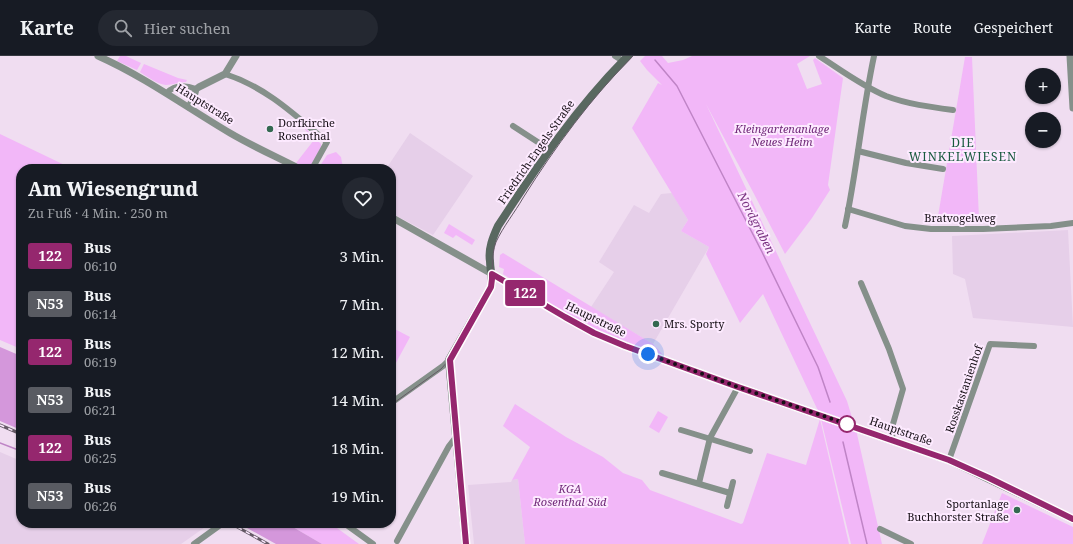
<!DOCTYPE html>
<html lang="de">
<head>
<meta charset="utf-8">
<style>
  :root { --surface:#171b24; --page:#242831; --text:#f1f3f6; --muted:#9ea1a6; --line:#363941 }
  body { margin:0; font-family:"Noto Serif",serif; background:var(--page); color:var(--text); height:100vh; display:flex; flex-direction:column; font-size:15px; white-space:nowrap }
  * { box-sizing:border-box; margin:0 }
  p { font-size:13px; color:var(--muted) }
  .icon { flex:none; width:22px; height:22px; fill:none; stroke:currentColor; stroke-width:2; stroke-linecap:round; stroke-linejoin:round }
  .map { position:relative; flex:1; overflow:hidden }
  .details { position:absolute; left:16px; top:108px; width:380px; height:364px; display:flex; flex-direction:column; background:var(--surface); border-radius:16px; box-shadow:0 1px 3px #0004 }
  .details>* { flex:none }
  .badge { padding:0 8px; border-radius:3px; font-size:14px; line-height:26px }
  .buttons { position:absolute; left:1025px; top:12px; display:grid; gap:8px }
  .buttons a { display:grid; place-items:center; width:36px; height:36px; border-radius:50%; background:var(--surface); box-shadow:0 1px 3px #0004; font-size:20px }
  .you { position:absolute; width:20px; height:20px; margin:-10px; border:3px solid #fff; border-radius:50%; background:#1a73e8; box-shadow:0 0 0 6px #1a73e833 }
  .map>.badge { position:absolute; translate:-50% -50%; box-shadow:0 0 0 2px #fff }
  .round { display:grid; place-items:center; flex:none; width:42px; height:42px; border-radius:21px; background:var(--page) }
  .summary { display:flex; align-items:center; justify-content:space-between; height:68px; padding:0 12px }
  h1 { font-size:19px; font-weight:800; line-height:30px }
  ul { padding:0; list-style:none }
  li { display:flex; align-items:center; gap:12px; height:48px; padding:0 12px }
  li div { flex:1 }
  li b { display:block; font-size:15px }
  li em { font-style:normal }
  li .badge { min-width:44px; font-weight:700; text-align:center }
  header { display:flex; align-items:center; gap:24px; box-sizing:border-box; height:56px; padding:0 20px; background:var(--surface); border-bottom:1px solid var(--line) }
  header strong { font-size:19px }
  nav { display:flex; gap:22px; margin-inline-start:auto; font-size:14px }
  .search { width:280px; height:36px; background:var(--page); display:flex; align-items:center; gap:10px; box-sizing:border-box; padding:0 14px; border-radius:22px; color:var(--muted); font-size:15px }
  .map>svg:first-child { display:block }
</style>
</head>
<body>
<header>
<strong>Karte</strong>
<div class="search"><svg class="icon" aria-label="search" viewBox="0 0 24 24"><circle cx="10" cy="10" r="6"/><path d="M15 15l6 6"/></svg>Hier suchen</div>
<nav><a>Karte</a><a>Route</a><a>Gespeichert</a></nav>
</header>
<div class="map">
<svg width="1073" height="488" viewBox="0 0 1073 488">
  <rect width="100%" height="100%" fill="#f0ddf1"/>
  <g fill="#e6cfe9">
    <path d="M410,77L473,120L433,179L391,157V113H386Z"/>
    <path d="M672,137L688,164L681,175L709,191L653,288L591,251L614,216L599,206L634,149L649,157L661,138Z"/>
    <path d="M1068,174L1073,271L973,262L965,223L953,218L952,180Z"/>
    <path d="M0,396L21,405V467H204L208,469L181,488H0Z"/>
    <path d="M518,423L525,488H474L468,429L511,426L512,424Z"/>
  </g>
  <g fill="#f2b7f8">
    <path d="M120,0H126L141,7L137,14L117,5Z"/>
    <path d="M645,0H662L668,7L683,4L692,0H810L797,8L807,33L822,28L813,4L815,2L843,22L828,129L830,134L812,162L785,198L753,136L706,48L847,345L857,378L882,488H851L820,359L763,238L740,267L706,198L709,191L681,175L688,164L632,72L658,27L662,29L647,14L640,5Z"/>
    <path d="M965,1H972L979,163L937,166Z"/>
    <path d="M144,8L178,22L187,24L186,26C178,26 173,29 166,29C159,29 146,20 140,16Z"/>
    <path d="M297,64L321,88V91L310,112L308,113L296,107L314,84Z"/>
    <path d="M0,78L73,113H21V293L0,284Z"/>
    <path d="M336,96L341,101L342,107L345,113H318L327,99Z"/>
    <path d="M449,168L475,184L472,189L456,179L453,182L444,177Z"/>
    <path d="M503,197L653,288L664,300L598,276L570,260L503,218L504,213L499,211L500,199Z"/>
    <path d="M391,271L410,281L391,316Z"/>
    <path d="M515,348L566,381L603,401L623,417L642,424L650,434L741,468L743,467L767,397L806,409L820,363L849,488H525L518,423L512,424L530,391L503,370Z"/>
    <path d="M658,355L668,361L659,377L649,371Z"/>
    <path d="M1002,437L1073,471V488H982Z"/>
    <path d="M286,467H330L359,488H322Z"/>
  </g>
  <g fill="#d497db">
    <path d="M0,291L21,300V374L0,365Z"/>
    <path d="M238,467H286L322,488H276Z"/>
  </g>
  <g fill="none" stroke-linecap="round" stroke-linejoin="round">
    <g stroke="#bf84c6" stroke-width="1.5">
      <path d="M655,4L677,30L762,196L818,311L830,346"/>
      <path d="M843,386L867,488"/>
      <path d="M0,387L21,395"/>
    </g>
    <g stroke="#85908a" stroke-width="6">
      <path d="M615,0L623,5"/>
      <path d="M819,0C841,14 862,30 886,40C907,48 930,51 953,54"/>
      <path d="M225,18C266,31 295,59 327,86L312,113"/>
      <path d="M167,37C175,28 185,29 196,33L199,31"/>
      <path d="M513,70L550,94"/>
      <path d="M858,95L906,107L943,113"/>
      <path d="M848,153L905,170L931,173H983L1051,170L1073,167"/>
      <path d="M845,170C857,114 862,56 874,0"/>
      <path d="M861,227L889,293L903,333L893,368L892,384"/>
      <path d="M391,347L443,310L449,304"/>
      <path d="M681,374L750,395"/>
      <path d="M949,404L990,288L1034,290"/>
      <path d="M662,417L730,437"/>
      <path d="M699,427L710,382L738,331"/>
      <path d="M727,450L733,426"/>
      <path d="M344,467L373,488"/>
      <path d="M880,473L911,488"/>
      <path d="M397,485L449,390L456,381"/>
      <path d="M194,488L223,467"/>
    </g>
    <g stroke="#85908a" stroke-width="7">
      <path d="M98,0C145,21 186,51 230,77C252,90 277,101 300,113"/>
      <path d="M1070,0L1073,52"/>
      <path d="M199,31L225,18L236,0"/>
      <path d="M189,51L194,41L196,33"/>
      <path d="M391,161L492,218"/>
    </g>
    <g stroke="#596860" stroke-width="8">
      <path d="M492,218L565,261L594,277L625,290L738,331L949,404L1073,463"/>
      <path d="M466,488L449,304L491,231C493,221 490,214 490,205C488,193 493,181 498,170C537,110 577,51 628,0"/>
    </g>
    <path stroke="#655a66" stroke-width="1" d="M391,349L441,313L449,304L489,234C495,218 490,201 496,186C503,171 515,156 523,142C555,91 591,42 633,0"/>
    <defs>
      <g id="rail">
        <path d="M0,369L21,378"/>
        <path d="M230,467L268,488"/>
      </g>
    </defs>
    <use href="#rail" stroke="#655a66" stroke-width="3"/>
    <use href="#rail" stroke="#fdeaff" stroke-width="1.5" stroke-dasharray="4.5" stroke-linecap="butt"/>
  </g>
  <g fill="none" stroke-linecap="round" stroke-linejoin="round">
    <defs>
      <path id="line" d="M466,488L450,304L491,231L492,223V218L565,261L594,277L625,290L738,331L949,404L989,422L1073,463"/>
    </defs>
    <use href="#line" stroke="#fff" stroke-width="9"/>
    <use href="#line" stroke="#95276e" stroke-width="6"/>
    <path stroke="#160f16" stroke-width="4" stroke-dasharray="0 7.2" d="M648,298L738,331L847,368"/>
  </g>
  <g fill="#336950" stroke="#fdeaff" stroke-width="1.5">
    <circle cx="270" cy="73" r="4"/>
    <circle cx="656" cy="268" r="4"/>
    <circle cx="1017" cy="454" r="4"/>
  </g>
  <circle fill="#fff" stroke="#95276e" stroke-width="2" cx="847" cy="368" r="8"/>
  <g text-anchor="middle" stroke-width="4" stroke-linejoin="round" paint-order="stroke">
    <g font-size="11" fill="#160f16" stroke="#fdeaff">
      <text transform="translate(205 48) rotate(32)" y="4">Hauptstraße</text>
      <text transform="translate(536 96) rotate(-55)" y="4">Friedrich-Engels-Straße</text>
      <text x="960" y="166">Bratvogelweg</text>
      <text transform="translate(596 263) rotate(26)" y="4">Hauptstraße</text>
      <text transform="translate(964 333) rotate(-71)" y="4">Rosskastanienhof</text>
      <text transform="translate(901 375) rotate(19)" y="4">Hauptstraße</text>
    </g>
    <g font-size="11" fill="#160f16" stroke="#fdeaff" text-anchor="start">
      <text x="278" y="71">Dorfkirche<tspan x="278" dy="13">Rosenthal</tspan></text>
      <text x="664" y="272">Mrs. Sporty</text>
      <text x="1009" y="452" text-anchor="end">Sportanlage<tspan x="1009" dy="13">Buchhorster Straße</tspan></text>
    </g>
    <g font-size="11" font-style="italic" fill="#702979" stroke="#fdeaff">
      <text x="782" y="77">Kleingartenanlage<tspan x="782" dy="13">Neues Heim</tspan></text>
      <text x="570" y="437">KGA<tspan x="570" dy="13">Rosenthal Süd</tspan></text>
    </g>
    <g font-size="12" letter-spacing="1" fill="#195a3f" stroke="#fdeaff">
      <text x="963" y="91">DIE<tspan x="963" dy="14">WINKELWIESEN</tspan></text>
    </g>
    <g font-size="12" font-style="italic" fill="#7a3282" stroke="#fdeaff">
      <text transform="translate(756 167) rotate(63)" y="4">Nordgraben</text>
    </g>
  </g>
</svg>
<div class="buttons">
<a>+</a>
<a>−</a>
</div>
<div class="you" style="left:648px;top:298px"></div>
<b class="badge" style="left:525px;top:237px;background:#95276e;color:#fff">122</b>
<section class="details">
<div class="summary"><div><h1>Am Wiesengrund</h1><p>Zu Fuß · 4 Min. · 250 m</p></div><a class="round"><svg class="icon" aria-label="heart" viewBox="0 0 24 24"><path d="M12 20l-8-8c-3-5 5-10 8-4 3-6 11-1 8 4z"/></svg></a></div>
<ul>
<li><span class="badge" style="background:#95276e;color:#fff">122</span><div><b>Bus</b><p>06:10</p></div><em>3 Min.</em></li>
<li><span class="badge" style="background:#595b62;color:#fff">N53</span><div><b>Bus</b><p>06:14</p></div><em>7 Min.</em></li>
<li><span class="badge" style="background:#95276e;color:#fff">122</span><div><b>Bus</b><p>06:19</p></div><em>12 Min.</em></li>
<li><span class="badge" style="background:#595b62;color:#fff">N53</span><div><b>Bus</b><p>06:21</p></div><em>14 Min.</em></li>
<li><span class="badge" style="background:#95276e;color:#fff">122</span><div><b>Bus</b><p>06:25</p></div><em>18 Min.</em></li>
<li><span class="badge" style="background:#595b62;color:#fff">N53</span><div><b>Bus</b><p>06:26</p></div><em>19 Min.</em></li>
</ul>
</section>
</div>
</body>
</html>
